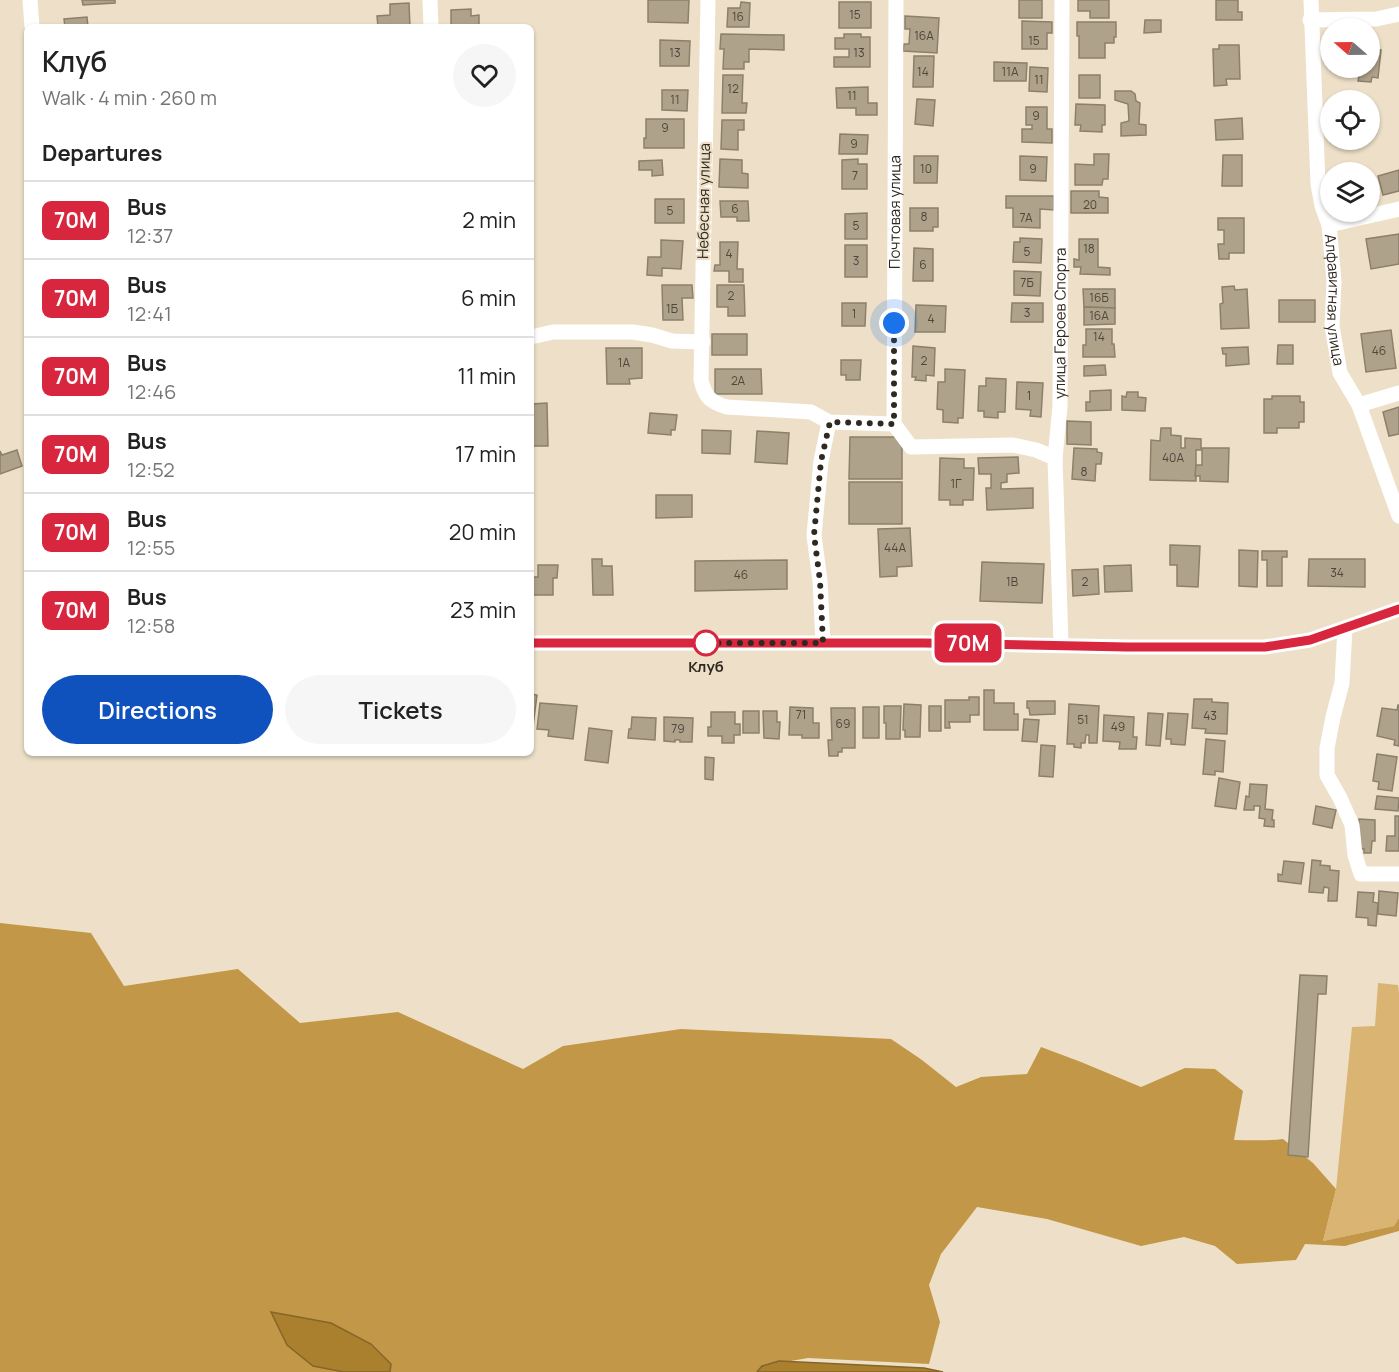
<!DOCTYPE html>
<html lang="en">
<head>
<meta charset="utf-8">
<style>
  :root { --surface:#fff; --page:#f6f6f6; --text:#222; --muted:#767676; --line:#e0e0e0; --accent:#1052bd }
  body { margin:0; font-family:Manrope,sans-serif; background:var(--page); color:var(--text); height:100vh; display:flex; flex-direction:column; font-size:22px; white-space:nowrap }
  * { box-sizing:border-box; margin:0 }
  p { font-size:20px; color:var(--muted) }
  .icon { flex:none; width:33px; height:33px; fill:none; stroke:currentColor; stroke-width:2; stroke-linecap:round; stroke-linejoin:round }
  .map { position:relative; flex:1; overflow:hidden }
  .panel { position:absolute; left:24px; top:24px; width:510px; height:732px; display:flex; flex-direction:column; background:var(--surface); border-radius:9px; box-shadow:0 2px 4px #0004 }
  .panel>* { flex:none }
  .badge { padding:0 12px; border-radius:9px; font-size:21px; line-height:39px }
  .needle { width:39px; rotate:290deg }
  .fabs { position:absolute; left:1320px; top:18px; display:grid; gap:12px }
  .fabs a { display:grid; place-items:center; width:60px; height:60px; border-radius:50%; background:var(--surface); box-shadow:0 2px 4px #0004; font-size:30px }
  .you { position:absolute; width:30px; height:30px; margin:-15px; border:4px solid #fff; border-radius:50%; background:#1a73e8; box-shadow:0 0 0 9px #1a73e833 }
  .map>.badge { position:absolute; translate:-50% -50%; box-shadow:0 0 0 3px #fff }
  h2 { padding:0 18px; font-size:22px; line-height:54px }
  .round { display:grid; place-items:center; flex:none; width:63px; height:63px; border-radius:32px; background:var(--page) }
  .head { display:flex; align-items:center; justify-content:space-between; height:102px; padding:0 18px }
  h1 { font-size:28px; font-weight:600; line-height:45px }
  .primary-button { display:flex; gap:12px; margin-top:auto; padding:12px 18px }
  .primary-button a { flex:1; height:69px; border-radius:36px; background:var(--accent); color:#fff; font-size:24px; font-weight:600; line-height:69px; text-align:center }
  .primary-button a+a { background:var(--page); color:var(--text) }
  ul { padding:0; list-style:none }
  li { display:flex; align-items:center; gap:18px; height:78px; padding:0 18px; border-top:2px solid var(--line) }
  li div { flex:1 }
  li b { display:block; font-size:22px }
  li em { font-style:normal }
  li .badge { min-width:66px; font-weight:700; text-align:center }
  .map>svg:first-child { display:block }
</style>
</head>
<body>
<div class="map">
<svg width="1399" height="1372" viewBox="0 0 1399 1372">
  <rect width="100%" height="100%" fill="#eee0c8"/>
  <path fill="#dab473" d="M1378,983L1398,985L1399,992V1218L1394,1226L1323,1241L1336,1189L1352,1027L1375,1026Z"/>
  <path fill="#c29747" d="M0,923L91,933L124,986L238,969L300,1023L398,1012L523,1069L563,1046L681,1029L891,1039L922,1060L956,1087L981,1077L1027,1074L1041,1047L1081,1062L1141,1087L1185,1068L1215,1069L1243,1091L1234,1140C1251,1140 1267,1141 1283,1139L1313,1163L1336,1189L1323,1241L1394,1226L1399,1218V1231L1345,1246L1305,1244L1296,1260L1237,1264L1215,1246L1184,1237L1141,1246L1047,1219L977,1207L941,1254L929,1285L940,1322L929,1364L808,1358L762,1366L757,1372H390L391,1364L371,1344L331,1323L271,1312L287,1345L313,1366L344,1372H0Z"/>
  <g fill="#aa7f2d" stroke="#856529" stroke-width="1.5">
    <path d="M271,1312L331,1323L371,1344L391,1364L390,1372H344L313,1366L287,1345Z"/>
    <path d="M779,1361L924,1368L943,1372H757L762,1366Z"/>
  </g>
  <g fill="#afa28b" stroke="#8d806b" stroke-width="1.5">
    <path d="M82,0H115V3L83,5Z"/>
    <path d="M648,0H689L688,23L648,22Z"/>
    <rect x="1019" y="0" width="23" height="18"/>
    <path d="M1078,0H1109V18H1090V11H1078Z"/>
    <path d="M1216,0H1238V12H1242V20H1216Z"/>
    <path d="M741,2L750,3L749,27H727L728,8H740Z"/>
    <rect x="839" y="2" width="32" height="26"/>
    <path d="M409,3L410,27H378L377,16L390,15V4Z"/>
    <path d="M471,9V16L479,15V27H451V10Z"/>
    <path d="M905,16L939,18L937,53L903,51L904,44H909L910,29H905Z"/>
    <path d="M87,17L88,27H65L64,19Z"/>
    <path d="M1145,20H1161V32L1144,33Z"/>
    <path d="M1022,21L1052,22V33H1047V49H1022Z"/>
    <path d="M1077,22H1116V37H1114V43H1105V58H1079V36H1077Z"/>
    <path d="M721,34L784,35V50L749,49V62H744V69H723L724,49H720Z"/>
    <path d="M844,34H861V37H870V67H834V57H849V49H835V38H844Z"/>
    <path d="M660,40L690,41L689,66H660Z"/>
    <path d="M1370,44H1373L1372,49L1381,50L1378,78L1372,77L1371,82L1358,81L1359,76L1350,75L1351,68H1370Z"/>
    <path d="M1219,45H1239L1240,79H1226L1227,85L1214,86L1213,49H1219Z"/>
    <path d="M914,56H934L933,87H913Z"/>
    <path d="M994,62L1027,63L1026,81H994Z"/>
    <path d="M1030,67L1048,68L1047,92L1029,91Z"/>
    <path d="M723,75H743L742,103H747L746,113H722Z"/>
    <rect x="1079" y="75" width="21" height="23"/>
    <path d="M868,87V103H877V115H856V108H837L836,88Z"/>
    <path d="M662,90H688L687,111L662,110Z"/>
    <path d="M1115,91H1131L1135,94L1136,101L1140,103L1139,124L1146,125V135L1121,136V123L1129,121L1128,104L1115,100Z"/>
    <path d="M917,99L935,100L933,126L915,124Z"/>
    <path d="M1076,104L1105,105V125H1102V132L1080,131L1081,125H1075Z"/>
    <path d="M1026,107H1047V129H1052V143L1022,142V129H1032V125H1026Z"/>
    <path d="M1242,118L1243,139L1216,140L1215,120Z"/>
    <path d="M646,119H684V148H644V138H646Z"/>
    <path d="M722,120H744V130H738V150L721,149Z"/>
    <path d="M840,134L868,135L867,154H839Z"/>
    <path d="M1094,154H1109L1108,179H1103L1102,185H1075V164L1094,165Z"/>
    <path d="M1223,155H1242V186H1222Z"/>
    <path d="M914,156H938L937,183H914Z"/>
    <path d="M1020,156L1047,157L1046,181L1020,180Z"/>
    <path d="M720,159L742,160V173L748,174V188L719,187Z"/>
    <path d="M858,159V164H867V189H842V160Z"/>
    <path d="M662,160L663,175L652,176V170H639V161Z"/>
    <path d="M1399,170V191L1383,195L1378,176Z"/>
    <path d="M1071,191H1099V197L1108,198V213H1071Z"/>
    <path d="M1006,196H1054V210L1040,209V228L1013,227V208H1006Z"/>
    <rect x="655" y="199" width="29" height="24"/>
    <path d="M720,201H748L749,221H737V217H721Z"/>
    <path d="M910,208H938V227H933V231H910Z"/>
    <path d="M867,213V239H845V214Z"/>
    <path d="M1218,218H1244V253H1229V259H1219L1218,244H1224V230H1218Z"/>
    <path d="M1399,234V264L1371,269L1366,239Z"/>
    <path d="M1020,238L1042,239L1041,263L1013,262L1014,242H1020Z"/>
    <path d="M1079,239H1098V267L1110,268V275L1080,274L1081,267H1074V259L1079,260Z"/>
    <path d="M661,240L683,241L681,269L662,268V276L647,275L648,257H661Z"/>
    <path d="M720,242H738L737,269H743V282H729V271H714L715,265H720Z"/>
    <rect x="845" y="245" width="22" height="32"/>
    <path d="M914,248L933,249V281H913Z"/>
    <path d="M1014,271L1041,272L1040,296L1014,295Z"/>
    <path d="M662,285H692L693,298H682L683,320H663Z"/>
    <path d="M717,285H744L745,316H728V307H717Z"/>
    <path d="M1234,286L1235,290L1247,289L1249,328L1221,329L1220,304L1223,303L1222,287Z"/>
    <path d="M1083,289H1115V308L1084,307Z"/>
    <rect x="1279" y="300" width="36" height="22"/>
    <path d="M842,303H866L865,326H842Z"/>
    <path d="M1012,303H1043V322H1011Z"/>
    <path d="M916,305L946,306L945,332H915Z"/>
    <path d="M1084,307L1115,308V324L1084,325Z"/>
    <path d="M1086,329H1112V344H1114L1115,357H1083V345H1086Z"/>
    <path d="M1391,330L1396,368L1366,372L1361,334Z"/>
    <rect x="712" y="334" width="35" height="21"/>
    <path d="M1278,345H1293V364H1277Z"/>
    <path d="M913,346L935,348L934,376L926,375V381L915,380L916,377H912Z"/>
    <path d="M1248,347L1249,364L1226,366V354H1223L1222,348Z"/>
    <path d="M606,348H642V378L629,379L630,384H607Z"/>
    <path d="M841,360H861L860,380H846V375H841Z"/>
    <path d="M1105,365L1106,375L1084,376V366Z"/>
    <path d="M715,369H761L762,394H715Z"/>
    <path d="M945,369L965,370L963,418H958V423L943,422V410L937,409L938,382H945Z"/>
    <path d="M986,378L1006,379L1005,412H998V418L984,417V411H978L979,386H986Z"/>
    <path d="M1017,382L1043,383L1041,417L1030,416L1031,410L1016,409Z"/>
    <path d="M1111,390V410L1086,411V402H1090V391Z"/>
    <path d="M1127,392H1138V397L1146,398L1145,411L1122,410V396L1126,397Z"/>
    <path d="M1272,396H1300V402H1304V422H1299V428H1277V433H1264V399H1272Z"/>
    <path d="M547,403L548,446H531V404Z"/>
    <path d="M1399,407V434L1389,436L1383,412Z"/>
    <path d="M650,413L677,415L675,430H671V435L648,433Z"/>
    <path d="M1067,421L1091,422V445L1067,444Z"/>
    <path d="M1161,428H1171V435L1181,436V448H1185V438L1201,439V450H1196V481L1150,480L1151,440L1160,441Z"/>
    <path d="M702,430L731,431L730,454L702,453Z"/>
    <path d="M757,431L789,433L787,464L755,462Z"/>
    <path d="M850,437H902V479H849Z"/>
    <path d="M1074,448L1097,449V452L1102,453L1101,464H1096L1095,481L1072,479Z"/>
    <path d="M1202,448H1229L1228,482L1200,481V476H1195L1196,465H1202Z"/>
    <path d="M17,450L22,466L0,474V451L2,455Z"/>
    <path d="M1018,457L1019,473L1007,474V482L1001,483V489L1033,488V508L987,510L986,488H991V474H979L978,458Z"/>
    <path d="M940,458L964,459V468H974L973,500H963V505H950V500H939Z"/>
    <rect x="849" y="482" width="53" height="42"/>
    <path d="M656,495H692V517L656,518Z"/>
    <path d="M910,528L912,566L897,567V576L880,577L878,529Z"/>
    <path d="M1170,545L1200,546L1198,587L1177,586V565H1170Z"/>
    <path d="M1239,550L1258,551L1257,587L1239,586Z"/>
    <path d="M1262,551H1287V557H1282V586H1267V560H1262Z"/>
    <path d="M592,559H602V566H612L613,595H593Z"/>
    <path d="M1309,559H1365V587L1308,586Z"/>
    <path d="M787,560V589L695,591V561Z"/>
    <path d="M982,562L1044,564L1042,603L980,601Z"/>
    <path d="M538,565H558L557,578H553V595H531V577H538Z"/>
    <path d="M1131,565L1132,591L1105,592L1104,566Z"/>
    <path d="M1098,569L1099,594L1073,596L1072,570Z"/>
    <path d="M984,690H994V703H1014V714H1018V730H984Z"/>
    <path d="M531,694L537,695L531,742Z"/>
    <path d="M969,697H979V715H970V722H949L950,728H945V700H969Z"/>
    <path d="M1194,699H1212V702L1228,703L1227,734L1205,733L1206,729L1192,728Z"/>
    <path d="M1027,701H1055V714L1030,715L1029,708H1027Z"/>
    <path d="M540,703L577,706L573,739L548,736L549,730L537,729Z"/>
    <path d="M904,704L921,705L920,737H905V730H903Z"/>
    <path d="M1069,704L1099,706L1097,743H1089V735H1086L1085,743H1081V748L1074,747V744H1067Z"/>
    <path d="M1398,705H1399V746L1394,745L1395,740L1377,736L1382,708L1397,710Z"/>
    <path d="M884,706H901L900,739H886V723H884Z"/>
    <rect x="929" y="706" width="12" height="25"/>
    <path d="M790,707L813,708V723H819V738H802V735H789Z"/>
    <rect x="863" y="707" width="16" height="31"/>
    <path d="M831,708H855V748H842V752H838V756H829L828,740H832Z"/>
    <rect x="743" y="711" width="16" height="22"/>
    <path d="M763,711H777V722H780L779,739L764,738Z"/>
    <path d="M711,712H735V724H740V735H734V743H722V736H708V727H711Z"/>
    <path d="M1148,713L1163,714L1160,746L1146,745Z"/>
    <path d="M1168,713L1188,714L1185,745L1171,744V739H1166Z"/>
    <path d="M1104,715L1134,717L1133,737H1137L1136,749H1119L1120,742L1103,741Z"/>
    <path d="M632,717L656,718L655,740L628,738L629,729H631Z"/>
    <path d="M664,717L693,718L692,742H680V740H675V742L664,741Z"/>
    <path d="M1024,719L1039,720L1037,742L1022,741Z"/>
    <path d="M589,728L612,731L608,763L585,760Z"/>
    <path d="M1206,739L1225,741L1223,772L1215,771V775L1203,774Z"/>
    <path d="M1041,745L1055,746L1053,777L1039,776Z"/>
    <path d="M1377,754L1397,757L1392,791L1378,789L1379,782L1373,781Z"/>
    <path d="M705,757L714,758L713,780L705,779Z"/>
    <path d="M1219,778L1240,782L1236,809L1215,806Z"/>
    <path d="M1250,784L1267,785L1265,809L1273,810L1272,820H1274V827L1264,826L1265,819L1259,818L1260,806H1254V810H1244L1246,796L1249,797Z"/>
    <path d="M1377,796L1399,798L1398,811L1375,809Z"/>
    <path d="M1316,806L1336,810L1332,828L1313,824Z"/>
    <path d="M1395,816H1399V851H1386L1387,836H1395Z"/>
    <path d="M1359,819L1375,820V841H1372L1371,853H1364V849L1358,848Z"/>
    <path d="M1312,860L1321,861L1320,865L1330,866V870L1339,871L1337,901H1328L1329,888L1324,887L1323,893L1309,892Z"/>
    <path d="M1284,861L1304,863L1301,884L1278,881V874L1282,875Z"/>
    <path d="M1379,891L1398,893L1396,916L1378,914Z"/>
    <path d="M1358,892L1374,893L1373,902L1378,903L1376,926L1368,925V918L1356,917Z"/>
    <path d="M1300,975L1327,976L1326,994H1318L1308,1157L1288,1155Z"/>
  </g>
  <g fill="none" stroke-linecap="round" stroke-linejoin="round">
    <g stroke="#fff" stroke-width="15">
      <path d="M30,0L32,27"/>
      <path d="M430,0L431,27"/>
      <path d="M708,0L701,380C705,397 710,402 727,407L811,412L829,422L894,424L911,447L1013,445L1036,450L1055,458"/>
      <path id="s1" d="M1311,0L1318,184L1322,206L1329,225L1334,281L1332,326L1340,373L1359,405L1399,516"/>
      <path d="M1310,20L1376,19L1399,14"/>
      <path d="M1329,225L1399,209"/>
      <path d="M531,337L553,332H633L652,335L672,341L703,342"/>
      <path d="M1359,405L1399,393"/>
      <path id="s2" d="M894,424L896,0"/>
      <path d="M1345,628L1342,683L1333,717L1327,748V775L1340,798L1352,825L1355,855L1361,874H1399"/>
      <path d="M531,643H924L1127,647H1265L1310,640L1399,609"/>
      <path d="M823,643L820,581L814,535L821,461L829,422"/>
      <path id="s3" d="M1061,645L1055,458L1060,406L1062,0"/>
    </g>
  </g>
  <g fill="none" stroke-linecap="round" stroke-linejoin="round">
    <defs>
      <path id="line" d="M531,643H924L1127,647H1265L1310,640L1399,609"/>
    </defs>
    <use href="#line" stroke="#fff" stroke-width="14"/>
    <use href="#line" stroke="#d7263d" stroke-width="9"/>
    <path stroke="#2f2920" stroke-width="6" stroke-dasharray="0 10.8" d="M706,643H696H823L820,581L814,535L821,461L830,422L894,424V323"/>
  </g>
  <circle fill="#fff" stroke="#d7263d" stroke-width="3" cx="706" cy="643" r="12"/>
  <g text-anchor="middle" stroke-width="4.5" stroke-linejoin="round" paint-order="stroke">
    <g font-size="12" fill="#4f473b">
      <text x="855" y="19">15</text>
      <text x="738" y="21">16</text>
      <text x="924" y="40">16А</text>
      <text x="1034" y="45">15</text>
      <text x="675" y="57">13</text>
      <text x="859" y="57">13</text>
      <text x="923" y="76">14</text>
      <text x="1010" y="76">11А</text>
      <text x="1039" y="84">11</text>
      <text x="733" y="93">12</text>
      <text x="852" y="100">11</text>
      <text x="675" y="104">11</text>
      <text x="1036" y="120">9</text>
      <text x="665" y="132">9</text>
      <text x="854" y="148">9</text>
      <text x="926" y="173">10</text>
      <text x="1033" y="173">9</text>
      <text x="855" y="180">7</text>
      <text x="1090" y="209">20</text>
      <text x="735" y="213">6</text>
      <text x="670" y="215">5</text>
      <text x="924" y="221">8</text>
      <text x="1026" y="222">7А</text>
      <text x="856" y="230">5</text>
      <text x="1089" y="253">18</text>
      <text x="1027" y="256">5</text>
      <text x="729" y="258">4</text>
      <text x="856" y="265">3</text>
      <text x="923" y="269">6</text>
      <text x="1027" y="287">7Б</text>
      <text x="731" y="300">2</text>
      <text x="1099" y="302">16Б</text>
      <text x="672" y="313">1Б</text>
      <text x="1027" y="317">3</text>
      <text x="854" y="318">1</text>
      <text x="1099" y="320">16А</text>
      <text x="931" y="323">4</text>
      <text x="1099" y="341">14</text>
      <text x="1379" y="355">46</text>
      <text x="924" y="365">2</text>
      <text x="624" y="367">1А</text>
      <text x="738" y="385">2А</text>
      <text x="1029" y="400">1</text>
      <text x="1173" y="462">40А</text>
      <text x="1084" y="476">8</text>
      <text x="956" y="488">1Г</text>
      <text x="895" y="552">44А</text>
      <text x="1337" y="577">34</text>
      <text x="741" y="579">46</text>
      <text x="1012" y="586">1В</text>
      <text x="1085" y="586">2</text>
      <text x="801" y="719">71</text>
      <text x="1210" y="720">43</text>
      <text x="1083" y="724">51</text>
      <text x="843" y="728">69</text>
      <text x="1118" y="731">49</text>
      <text x="678" y="733">79</text>
    </g>
    <g font-size="15" fill="#2f2920" stroke="#eee0c8">
      <text transform="translate(704 201) rotate(-89)" y="5">Небесная улица</text>
      <text dy="5" stroke="none"><textPath href="#s2" startOffset="212">Почтовая улица</textPath></text>
      <text dy="5" stroke="none"><textPath href="#s1" startOffset="302">Алфавитная улица</textPath></text>
      <text dy="5" stroke="none"><textPath href="#s3" startOffset="322">улица Героев Спорта</textPath></text>
    </g>
    <g font-size="15" font-weight="bold" fill="#2f2920" stroke="#eee0c8">
      <text x="706" y="672">Клуб</text>
    </g>
  </g>
</svg>
<div class="fabs">
<a><svg class="needle" viewBox="-14 -14 28 28"><path d="M0-13l5 13h-10z" fill="#e53935"/><path d="M0 13l5-13h-10z" fill="#767676"/></svg></a>
<a><svg class="icon" aria-label="locate" viewBox="0 0 24 24"><circle cx="12" cy="12" r="6"/><path d="M12 2v4M12 18v4M2 12h4M18 12h4"/></svg></a>
<a><svg class="icon" aria-label="layers" viewBox="0 0 24 24"><path d="M12 4l9 5-9 5-9-5zM3 14l9 5 9-5"/></svg></a>
</div>
<div class="you" style="left:894px;top:323px"></div>
<b class="badge" style="left:968px;top:643px;background:#d7263d;color:#fff">70М</b>
<section class="panel">
<div class="head"><div><h1>Клуб</h1><p>Walk · 4 min · 260 m</p></div><a class="round"><svg class="icon" aria-label="heart" viewBox="0 0 24 24"><path d="M12 20l-8-8c-3-5 5-10 8-4 3-6 11-1 8 4z"/></svg></a></div>
<h2>Departures</h2>
<ul>
<li><span class="badge" style="background:#d7263d;color:#fff">70М</span><div><b>Bus</b><p>12:37</p></div><em>2 min</em></li>
<li><span class="badge" style="background:#d7263d;color:#fff">70М</span><div><b>Bus</b><p>12:41</p></div><em>6 min</em></li>
<li><span class="badge" style="background:#d7263d;color:#fff">70М</span><div><b>Bus</b><p>12:46</p></div><em>11 min</em></li>
<li><span class="badge" style="background:#d7263d;color:#fff">70М</span><div><b>Bus</b><p>12:52</p></div><em>17 min</em></li>
<li><span class="badge" style="background:#d7263d;color:#fff">70М</span><div><b>Bus</b><p>12:55</p></div><em>20 min</em></li>
<li><span class="badge" style="background:#d7263d;color:#fff">70М</span><div><b>Bus</b><p>12:58</p></div><em>23 min</em></li>
</ul>
<div class="primary-button"><a>Directions</a><a>Tickets</a></div>
</section>
</div>
</body>
</html>
